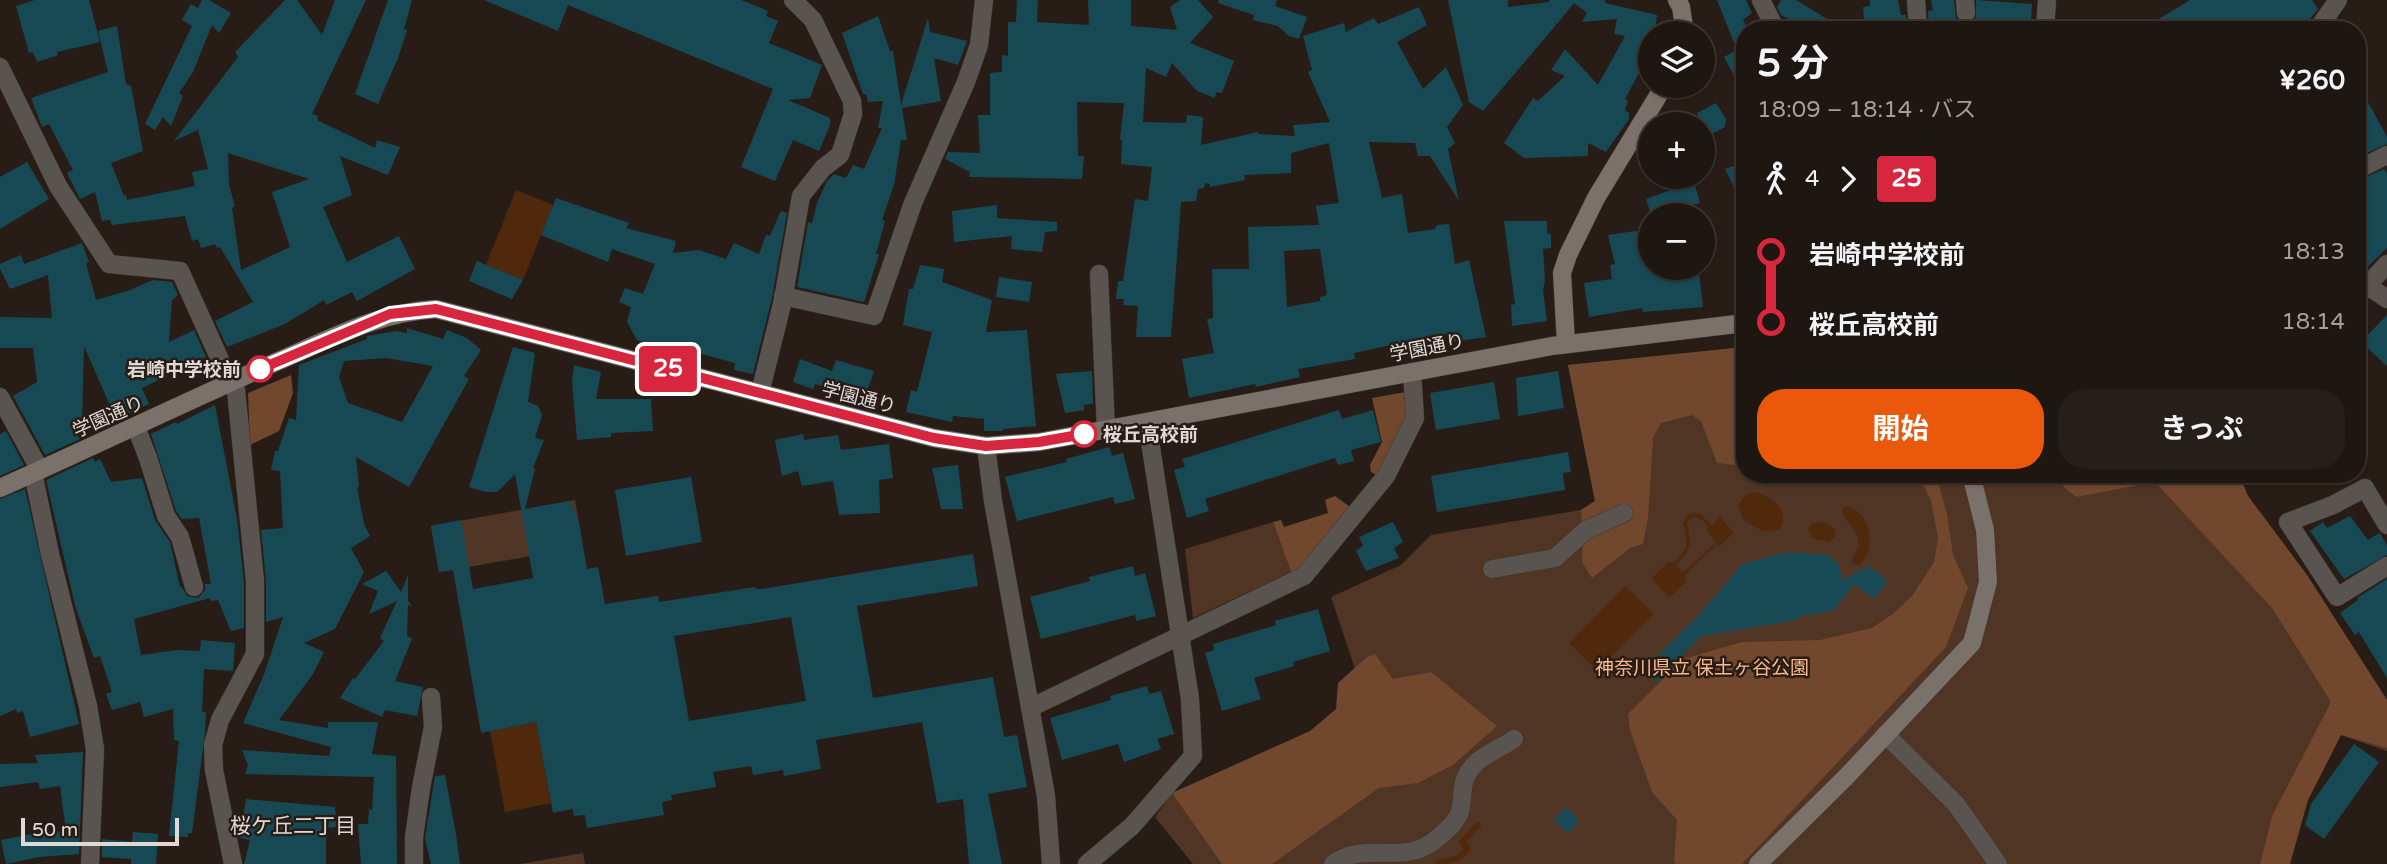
<!DOCTYPE html>
<html lang="ja">
<head>
<meta charset="utf-8">
<style>
  :root { --surface:#1e1610; --page:#261f19; --text:#f1f3f6; --muted:#a19f9f; --line:#3c3530; --accent:#ea580c }
  body { margin:0; font-family:"Varela Round","Noto Sans JP",sans-serif; background:var(--page); color:var(--text); height:100vh; display:flex; flex-direction:column; font-size:26px; white-space:nowrap }
  * { box-sizing:border-box; margin:0 }
  p { font-size:23px; color:var(--muted) }
  .icon { flex:none; width:38px; height:38px; fill:none; stroke:currentColor; stroke-width:2; stroke-linecap:round; stroke-linejoin:round }
  .map { position:relative; flex:1; overflow:hidden }
  .details { position:absolute; left:1736px; top:21px; width:630px; height:462px; display:flex; flex-direction:column; background:var(--surface); border-radius:28px; box-shadow:0 2px 5px #0004,0 0 0 2px var(--line) }
  .details>* { flex:none }
  .badge { padding:0 14px; border-radius:5px; font-size:24px; line-height:46px }
  .tools { position:absolute; left:1638px; top:21px; display:grid; gap:14px }
  .tools a { display:grid; place-items:center; width:77px; height:77px; border-radius:50%; background:var(--surface); box-shadow:0 2px 5px #0004,0 0 0 2px var(--line); font-size:35px }
  .scale { position:absolute; left:21px; bottom:18px; width:158px; box-sizing:border-box; padding-left:7px; border:4px solid #e0d8d3; border-top:0; font-size:19px; line-height:24px; white-space:nowrap; color:#e0d8d3; -webkit-text-stroke:5px #281d16; paint-order:stroke }
  .map>.badge { position:absolute; translate:-50% -50%; box-shadow:0 0 0 4px #fff }
  .legs { display:flex; align-items:center; gap:10px; height:77px; padding:0 21px; font-size:23px }
  .legs p { margin-inline-start:auto }
  .headline { display:flex; align-items:center; justify-content:space-between; height:119px; padding:0 21px }
  h1 { font-size:38px; font-weight:700; line-height:52px }
  .action { display:flex; gap:14px; margin-top:auto; padding:14px 21px }
  .action a { flex:1; height:80px; border-radius:28px; background:var(--accent); color:#fff; font-size:28px; font-weight:700; line-height:80px; text-align:center }
  .action a+a { background:var(--page); color:var(--text) }
  ul { padding:0 21px; list-style:none }
  li { display:flex; align-items:center; gap:24px; height:70px; font-size:26px }
  li i { display:grid; place-items:center; width:10px; height:100%; margin:0 9px; background:currentColor }
  li i::after { content:''; width:18px; height:18px; margin:-9px; border:5px solid; border-radius:50%; background:var(--surface) }
  li p { margin-inline-start:auto }
  li:first-child i { background:linear-gradient(#0000 50%,currentColor 0) }
  li:last-child i { background:linear-gradient(currentColor 50%,#0000 0) }
  .map>svg:first-child { display:block }
</style>
</head>
<body>
<div class="map">
<svg width="2387" height="864" viewBox="0 0 2387 864">
  <rect width="100%" height="100%" fill="#281d16"/>
  <g fill="#513524">
    <path d="M1745,347V474H2239L2248,496L2307,575L2387,700V751L2341,735L2302,812L2288,864H1193L1155,817L1172,793L1311,733L1362,690L1331,597L1401,565L1431,535L1581,510L1595,501L1568,365Z"/>
    <path d="M575,500L583,547L439,572L431,526Z"/>
    <path d="M1273,522L1291,572L1193,618L1185,549Z"/>
    <path d="M583,853L585,864H520Z"/>
  </g>
  <g fill="#71472d">
    <path d="M1745,347V466L1717,463L1701,421L1692,415L1661,423L1653,438L1648,518L1643,544L1630,548L1592,578L1582,562L1583,534L1581,510L1595,501L1568,365Z"/>
    <path d="M291,375L293,393L279,431L250,445L248,393Z"/>
    <path d="M1406,392C1412,429 1394,446 1376,475L1371,472L1370,465L1382,442L1372,398Z"/>
    <path d="M1918,474H1936L1947,514L1953,555L1968,588L1946,647L1742,864H1676L1674,861L1677,820L1652,792L1630,730L1628,714L1683,659L1742,642L1820,640L1872,628L1894,613L1912,596L1925,576L1934,562L1938,538L1931,501Z"/>
    <path d="M2049,474H2239L2248,496L2307,575L2387,700V748L2341,735L2308,800L2290,864H2260L2272,816L2331,702L2272,608L2155,482L2076,497Z"/>
    <path d="M1335,496L1350,507L1301,568L1291,572L1273,522L1281,520L1284,527L1328,513L1325,500Z"/>
    <path d="M1375,654L1393,679L1431,672L1497,726L1453,765L1418,783L1379,788L1272,864H1222L1172,793L1310,731L1336,709L1338,683L1367,657Z"/>
  </g>
  <g fill="#50290d" fill-rule="evenodd">
    <path d="M516,190L553,205L523,280L486,265Z"/>
    <path d="M1755,492C1772,496 1791,511 1780,529L1764,532L1743,520L1738,505L1745,495Z"/>
    <path d="M1846,506C1872,512 1877,549 1859,565L1851,562C1853,556 1857,551 1858,545C1861,531 1843,522 1842,508Z"/>
    <path d="M1693,513L1700,514L1712,525L1720,517L1734,533L1720,546L1717,544L1685,575L1686,582L1671,596H1668L1653,581V577L1668,562L1674,563C1691,545 1687,545 1683,523L1687,515ZM1694,517L1702,520L1709,527L1706,530L1716,542L1683,573L1676,565C1694,547 1691,546 1687,522Z"/>
    <path d="M1817,522C1825,523 1831,523 1836,532L1835,537L1829,542C1818,540 1811,541 1808,529L1811,524Z"/>
    <path d="M1625,586L1654,614L1597,671L1569,643Z"/>
    <path d="M536,722L551,803L505,812L490,731Z"/>
  </g>
  <g fill="none" stroke-linecap="round" stroke-linejoin="round">
    <path stroke="#50290d" stroke-width="6" d="M1437,864L1458,858L1468,849L1462,842L1478,825"/>
  </g>
  <g fill="#174955" fill-rule="evenodd">
    <path d="M35,0H89L100,42L57,52L58,55L37,62L33,52L29,53L16,6Z"/>
    <path d="M202,0H209L231,13L219,33L212,25L193,72L179,93L183,96L171,126L163,117L155,130L145,124L192,26L182,20L191,4L198,8Z"/>
    <path d="M285,0H297L322,35L335,0H366L312,114L318,116L317,120L375,148L377,140L400,147L388,175L340,156L352,195L323,207L347,262L399,236L415,269L357,301L352,292L326,305L324,300L285,324L227,347L215,321L253,302L220,247L217,248L215,244L201,248L198,239L192,241L185,216L112,225L110,220L102,221L95,192L80,199L67,173L73,170L49,124L42,127L31,98L108,72L98,31L117,26L126,84L131,86L143,151L111,163L124,196L126,195L127,200L195,186L192,172L208,169L198,130L174,141L238,57L235,52ZM228,153L309,179L272,192L290,247L241,270L232,208L235,206L229,185Z"/>
    <path d="M388,0H412L404,29L407,30L398,58L378,104L355,94Z"/>
    <path d="M484,0H741L768,11L766,16L778,21L769,43L822,65L810,98L788,100L830,118V125L819,151L793,140L775,181L741,167L773,89L568,5L558,31Z"/>
    <path d="M1017,0H1038L1037,22L1089,25L1088,0H1131V26L1177,30L1170,7L1180,0H1198L1213,17L1190,43L1234,61L1222,93L1216,92L1215,98L1197,91L1172,63L1166,77L1146,68L1143,122L1186,123L1187,115L1203,117L1201,145L1258,132V134L1295,136L1293,125L1330,122L1308,72L1312,70L1303,36L1344,23L1346,32L1374,18L1378,24L1419,7L1427,25L1397,42L1423,89L1446,67L1463,105L1447,127L1455,143L1448,149L1459,201L1430,156H1418L1415,143L1369,142L1382,198L1402,194L1408,233L1435,229L1437,225L1449,224L1455,264L1469,260L1486,337L1451,342L1449,333L1412,345L1411,343H1401L1354,353L1355,359L1298,369L1300,377L1256,387L1255,384L1189,398L1182,359L1214,353L1207,319L1213,318L1212,269H1249L1248,227L1319,225L1316,206L1339,203L1329,143L1291,153V173L1244,175L1245,180L1210,187V184L1205,183L1204,188L1198,189L1196,201L1181,202L1171,337H1136L1138,306L1123,305L1124,299H1116L1118,281H1123L1135,199L1148,201L1152,167L1121,164L1122,140H1120L1124,103L1077,102L1078,156H1084L1082,179L969,177L970,172L945,159L948,152L980,153L978,115H990V73L1002,72V55L1008,56V22H1016ZM1320,249L1327,295L1320,297V301L1287,307L1284,251Z"/>
    <path d="M1219,0H1277L1275,6L1307,17L1299,39L1289,36L1278,26L1253,20L1254,15L1218,3Z"/>
    <path d="M1448,0H1508V7L1549,2V0H1605V3L1657,15L1654,33H1650V52L1625,99L1628,101L1625,110L1629,113V119L1606,152L1588,143V156L1524,158L1504,143L1533,98L1538,101L1565,76L1551,70L1565,49L1598,85L1625,36L1614,34L1617,19L1582,22L1587,13L1574,3L1557,24L1554,23L1556,25L1483,111L1469,102Z"/>
    <path d="M1717,0H1746L1752,13L1743,20L1745,24V95L1724,57L1737,50Z"/>
    <path d="M1781,0H1796L1845,30H1812L1781,15L1777,7Z"/>
    <path d="M1870,0H1898L1901,15H1906L1907,30H1865L1863,7L1870,6Z"/>
    <path d="M1931,0H1954L1956,19L1966,24L1972,23L1976,17V0L2032,4L2031,22H2023V29L1929,30L1928,11L1933,10Z"/>
    <path d="M2190,0H2312L2318,9L2301,30H2141Z"/>
    <path d="M878,16L890,51H893L901,105L928,18L930,32L967,41L958,65L934,58L941,101L902,108L907,140H901L894,185L882,220L885,221L876,254H879L864,302L797,287L808,222L812,223L817,203L827,181L834,174L846,178L853,165L864,169L882,128H878L883,101L868,102L866,94H863L842,33Z"/>
    <path d="M2357,82L2387,137V144L2357,157Z"/>
    <path d="M1716,103L1726,119L1725,127L1708,136L1697,113Z"/>
    <path d="M27,162L49,199L0,229V177Z"/>
    <path d="M1745,162V209L1725,169Z"/>
    <path d="M2384,169L2387,173V248L2357,277V181Z"/>
    <path d="M1694,182L1700,203L1651,215L1646,199Z"/>
    <path d="M556,198L629,223L626,228L676,241L673,253L699,250L726,259L734,243L759,254L766,235L770,236L781,211L787,213L772,298L753,374L734,370L735,363L684,349L681,359L657,350L658,348L637,340L627,322L631,307L619,302L625,288L643,294L655,264L612,249L608,262L541,235Z"/>
    <path d="M997,205V218L1057,222V231L1045,232L1042,252L1011,249L1012,236L954,242L952,211Z"/>
    <path d="M1504,221H1547V233L1551,234V248L1543,249L1545,280L1543,290L1547,321L1512,326L1511,305L1515,304Z"/>
    <path d="M1650,229V268H1664L1666,278L1699,273L1703,307L1643,312L1642,308L1589,317L1584,283L1612,279L1610,265L1615,264L1608,235Z"/>
    <path d="M82,243L89,262L86,263L96,300L130,290L153,280L172,282L178,295L172,300L169,342L194,330L206,357L142,388L149,404L116,419L84,346L82,425L74,431L80,439L45,455L13,396L37,382L33,348H0V317L52,318L48,275L10,289L0,269V264L21,255L24,264Z"/>
    <path d="M477,261L523,280L512,299L469,281Z"/>
    <path d="M920,265L944,269L942,282L992,300L986,332L1027,330L1036,426L1003,429V431H984V419L953,416L952,422L906,412L911,390L917,392L932,332L903,325L909,289H913Z"/>
    <path d="M999,277L1032,282L1029,302L996,297Z"/>
    <path d="M2387,315V366L2361,342Z"/>
    <path d="M407,328L443,339L447,330L467,338L481,350L464,376L469,379L409,487L356,457L359,487H357L364,524L370,536L351,548L364,572L335,629L304,643L324,652L313,674L279,720L328,728V722H378L372,754L396,756L397,864H361L358,824H368L369,809L372,810L374,777L245,774L248,765L242,750L329,756L331,747L243,723L265,672L283,617L266,622V580L261,530L283,528L280,471L271,470L275,451H278L289,418L296,420L299,365L367,339V336L396,331L407,333ZM386,358L433,366L402,422L348,403L339,377L344,361Z"/>
    <path d="M513,347L535,353L528,402L538,406L542,415L535,438L544,440L533,468L535,469L525,509L570,501L579,523L587,569L598,567L605,604L658,596L659,602L755,587L756,589H762L973,554L978,586L857,606L873,698L993,677L1004,737L1017,735L1027,787L988,794L1002,864H969L963,799L937,803L922,722L816,740L821,769L784,776L783,770L753,775L751,766L713,772L716,787L671,795L672,800L662,802L664,815L587,828L585,815L574,816L573,809L553,813L536,722L481,733L453,570L439,572L431,526L461,520L473,589L533,578L515,474L497,492H486L469,487ZM791,617L806,701L689,721L674,636Z"/>
    <path d="M800,359L832,371L836,360L874,371L865,397L815,384L813,389L793,382Z"/>
    <path d="M574,365L601,372L596,399H651L653,431L611,433V437L577,440L572,382Z"/>
    <path d="M1092,371L1093,404L1084,405V410L1065,413L1056,374Z"/>
    <path d="M1558,371L1564,408L1518,416L1516,378Z"/>
    <path d="M1494,382L1500,419L1436,430L1430,393Z"/>
    <path d="M215,405L237,519L244,582V628L231,631L218,600L211,601L210,598L134,619L141,655L178,650L200,651L201,640L235,643L233,671L204,669L202,712H206L205,733L192,833H188V837L169,836L179,741L174,740L173,709L144,717L140,702L112,710L106,694L112,692L100,656L94,658L76,609L46,480L93,458L95,462L100,459L111,482L142,478L155,520L170,542L180,587H182L187,596L198,598L205,590V584H211L199,518L182,519L176,511L151,434L176,422L177,424Z"/>
    <path d="M1339,410L1342,419L1373,410L1381,442L1351,450L1354,461L1338,465L1335,458L1205,499L1209,511L1187,518L1174,470L1185,467L1182,459Z"/>
    <path d="M6,431L24,465L0,476V434Z"/>
    <path d="M803,434L804,440L838,435L841,450L889,444L893,478L879,480L880,513L839,515L833,481L802,486L798,471L782,476L775,440Z"/>
    <path d="M1109,447L1112,456L1123,453L1135,499L1115,504L1113,497L1017,521L1005,477L1067,462L1066,459Z"/>
    <path d="M1568,452L1571,472L1563,473L1565,490L1437,512L1431,476Z"/>
    <path d="M958,465L963,509H941L932,468Z"/>
    <path d="M691,477L702,542L626,556L615,490Z"/>
    <path d="M25,489L79,724L30,737L23,711L17,713L16,709L0,716V499Z"/>
    <path d="M2350,516L2368,540L2379,533L2381,535L2387,545V555L2344,579L2310,531L2323,522L2327,528Z"/>
    <path d="M1393,522L1403,542L1394,548L1399,558L1366,571L1356,551L1363,546L1359,537Z"/>
    <path d="M1787,552L1827,555L1839,564L1842,580L1869,566L1888,581L1874,599L1854,584L1833,611L1797,617V620L1701,636L1657,682L1644,669L1700,614L1742,564Z"/>
    <path d="M1133,566L1135,576L1145,573L1156,616L1136,621L1135,615L1041,639L1030,597L1090,581L1089,577Z"/>
    <path d="M386,571L401,592L408,575V601L412,606L408,605L407,636L412,639L395,681L423,687L417,716L385,710L382,717L340,698L353,678L355,679L384,641L380,638L397,601L369,614L378,591L362,584Z"/>
    <path d="M2387,579V678L2359,632L2355,635L2340,613L2358,600L2357,598Z"/>
    <path d="M1318,609L1330,651L1293,662L1294,666L1254,678L1261,699L1222,711L1205,653L1214,650L1213,644L1276,625L1275,621Z"/>
    <path d="M1147,686L1149,694L1161,691L1174,734L1157,739L1161,749L1124,762L1118,744L1062,760L1050,718L1111,700L1110,696Z"/>
    <path d="M2354,744L2379,762L2324,839L2305,825L2311,804Z"/>
    <path d="M83,752L79,854L39,857L6,864L1,840L37,833L66,831L60,786L40,789L38,782L0,787V764L38,763L35,755Z"/>
    <path d="M445,775L456,834L460,864H431L425,838L435,776Z"/>
    <path d="M246,799L335,807L337,827L326,828V864H244L250,840L240,838Z"/>
    <path d="M1566,807L1579,821L1568,833L1554,820Z"/>
    <path d="M133,832L158,834L156,864H131V859L102,857V839L132,842Z"/>
  </g>
  <g fill="none" stroke-linecap="round" stroke-linejoin="round">
    <defs>
      <g id="street">
        <path d="M1761,0L1776,30"/>
        <path d="M1916,0L1918,30"/>
        <path d="M1965,0L1966,13"/>
        <path d="M2045,30L2047,0"/>
        <path d="M2317,30L2338,0"/>
        <path d="M0,67L58,186L109,264L180,271L230,382"/>
        <path d="M2357,170L2387,155"/>
        <path d="M1099,274L1106,430"/>
        <path d="M2368,286L2387,299"/>
        <path d="M783,296L874,316L913,203L966,82L979,45L984,0"/>
        <path d="M2357,297L2387,264"/>
        <path d="M760,393L783,300L801,196L823,168L840,155L853,114L852,101L813,20L793,0"/>
        <path d="M0,397L40,470"/>
        <path d="M136,427L148,458L166,516L180,537L194,587"/>
        <path d="M986,446L993,501L1046,796L1051,864"/>
        <path d="M33,473L50,554L88,706L95,749L90,864"/>
        <path d="M2387,525L2365,488L2333,505L2288,522L2337,597L2387,566"/>
        <path d="M1492,569L1555,558L1586,530L1624,513"/>
        <path d="M1030,708L1304,576L1386,476L1415,418L1412,372"/>
        <path d="M1885,734L1956,804L1998,864"/>
        <path d="M233,864L214,770L213,745L220,720L255,654V581L235,380"/>
        <path d="M414,864V837L421,788L433,727L431,697"/>
        <path d="M1087,864L1132,826L1193,756L1190,699L1147,422"/>
        <path d="M1333,864C1363,841 1402,864 1431,843C1442,835 1456,824 1460,811C1464,797 1460,782 1470,770C1479,756 1500,749 1514,739"/>
      </g>
      <g id="secondary">
        <path d="M1677,0L1681,7L1685,33"/>
        <path d="M1566,344L1562,273L1568,255L1596,198L1664,86"/>
        <path d="M0,488C92,447 183,403 276,362C328,340 378,312 436,309L934,438L986,446L1039,442L1552,346L1745,323"/>
        <path d="M1758,864L1846,777L1972,643L1988,582L1985,530L1971,474"/>
      </g>
    </defs>
    <use href="#street" stroke="#423730" stroke-width="19"/>
    <use href="#secondary" stroke="#423730" stroke-width="19"/>
    <use href="#street" stroke="#5a5450" stroke-width="18"/>
    <use href="#secondary" stroke="#7b716b" stroke-width="18"/>
  </g>
  <g fill="none" stroke-linecap="round" stroke-linejoin="round">
    <defs>
      <path id="line-1" d="M260,369L390,314L436,309L934,438L986,446L1039,442L1084,434"/>
    </defs>
    <use href="#line-1" stroke="#fff" stroke-width="16"/>
    <use href="#line-1" stroke="#d7263d" stroke-width="10"/>
  </g>
  <g fill="#fff" stroke="#d7263d" stroke-width="3.5">
    <circle cx="260" cy="369" r="12"/>
    <circle cx="1084" cy="434" r="12"/>
  </g>
  <g text-anchor="middle" stroke-width="5" stroke-linejoin="round" paint-order="stroke">
    <g font-size="19" fill="#e0d8d3" stroke="#281d16">
      <text transform="translate(1427 347) rotate(-11)" y="7">学園通り</text>
      <text transform="translate(859 397) rotate(14)" y="7">学園通り</text>
      <text transform="translate(108 416) rotate(-24)" y="7">学園通り</text>
    </g>
    <g font-size="19" font-weight="bold" fill="#e0d8d3" stroke="#281d16" text-anchor="end">
      <text x="241" y="376">岩崎中学校前</text>
      <text x="1103" y="441" text-anchor="start">桜丘高校前</text>
    </g>
    <g font-size="19" fill="#fbb68a" stroke="#281d16">
      <text x="1702" y="674">神奈川県立 保土ヶ谷公園</text>
    </g>
    <g font-size="21" fill="#e0d8d3" stroke="#281d16">
      <text x="293" y="833">桜ケ丘二丁目</text>
    </g>
  </g>
</svg>
<div class="tools">
<a><svg class="icon" aria-label="layers" viewBox="0 0 24 24"><path d="M12 4l9 5-9 5-9-5zM3 14l9 5 9-5"/></svg></a>
<a>+</a>
<a>−</a>
</div>
<div class="scale">50 m</div>
<b class="badge" style="left:668px;top:369px;background:#d7263d;color:#fff">25</b>
<section class="details">
<div class="headline"><div><h1>5 分</h1><p>18:09 – 18:14 · バス</p></div><b>¥260</b></div>
<div class="legs"><svg class="icon" aria-label="walk" viewBox="0 0 24 24"><circle cx="13" cy="4" r="2"/><path d="M13 8l-2 6 4 7M11 14l-3 7M7 12l3-4h3l4 4"/></svg>4<svg class="icon" aria-label="forward" viewBox="0 0 24 24"><path d="M9 5l7 7-7 7"/></svg><b class="badge" style="background:#d7263d;color:#fff">25</b></div>
<ul>
<li><i style="color:#d7263d"></i><b>岩崎中学校前</b><p>18:13</p></li>
<li><i style="color:#d7263d"></i><b>桜丘高校前</b><p>18:14</p></li>
</ul>
<div class="action"><a>開始</a><a>きっぷ</a></div>
</section>
</div>
</body>
</html>
